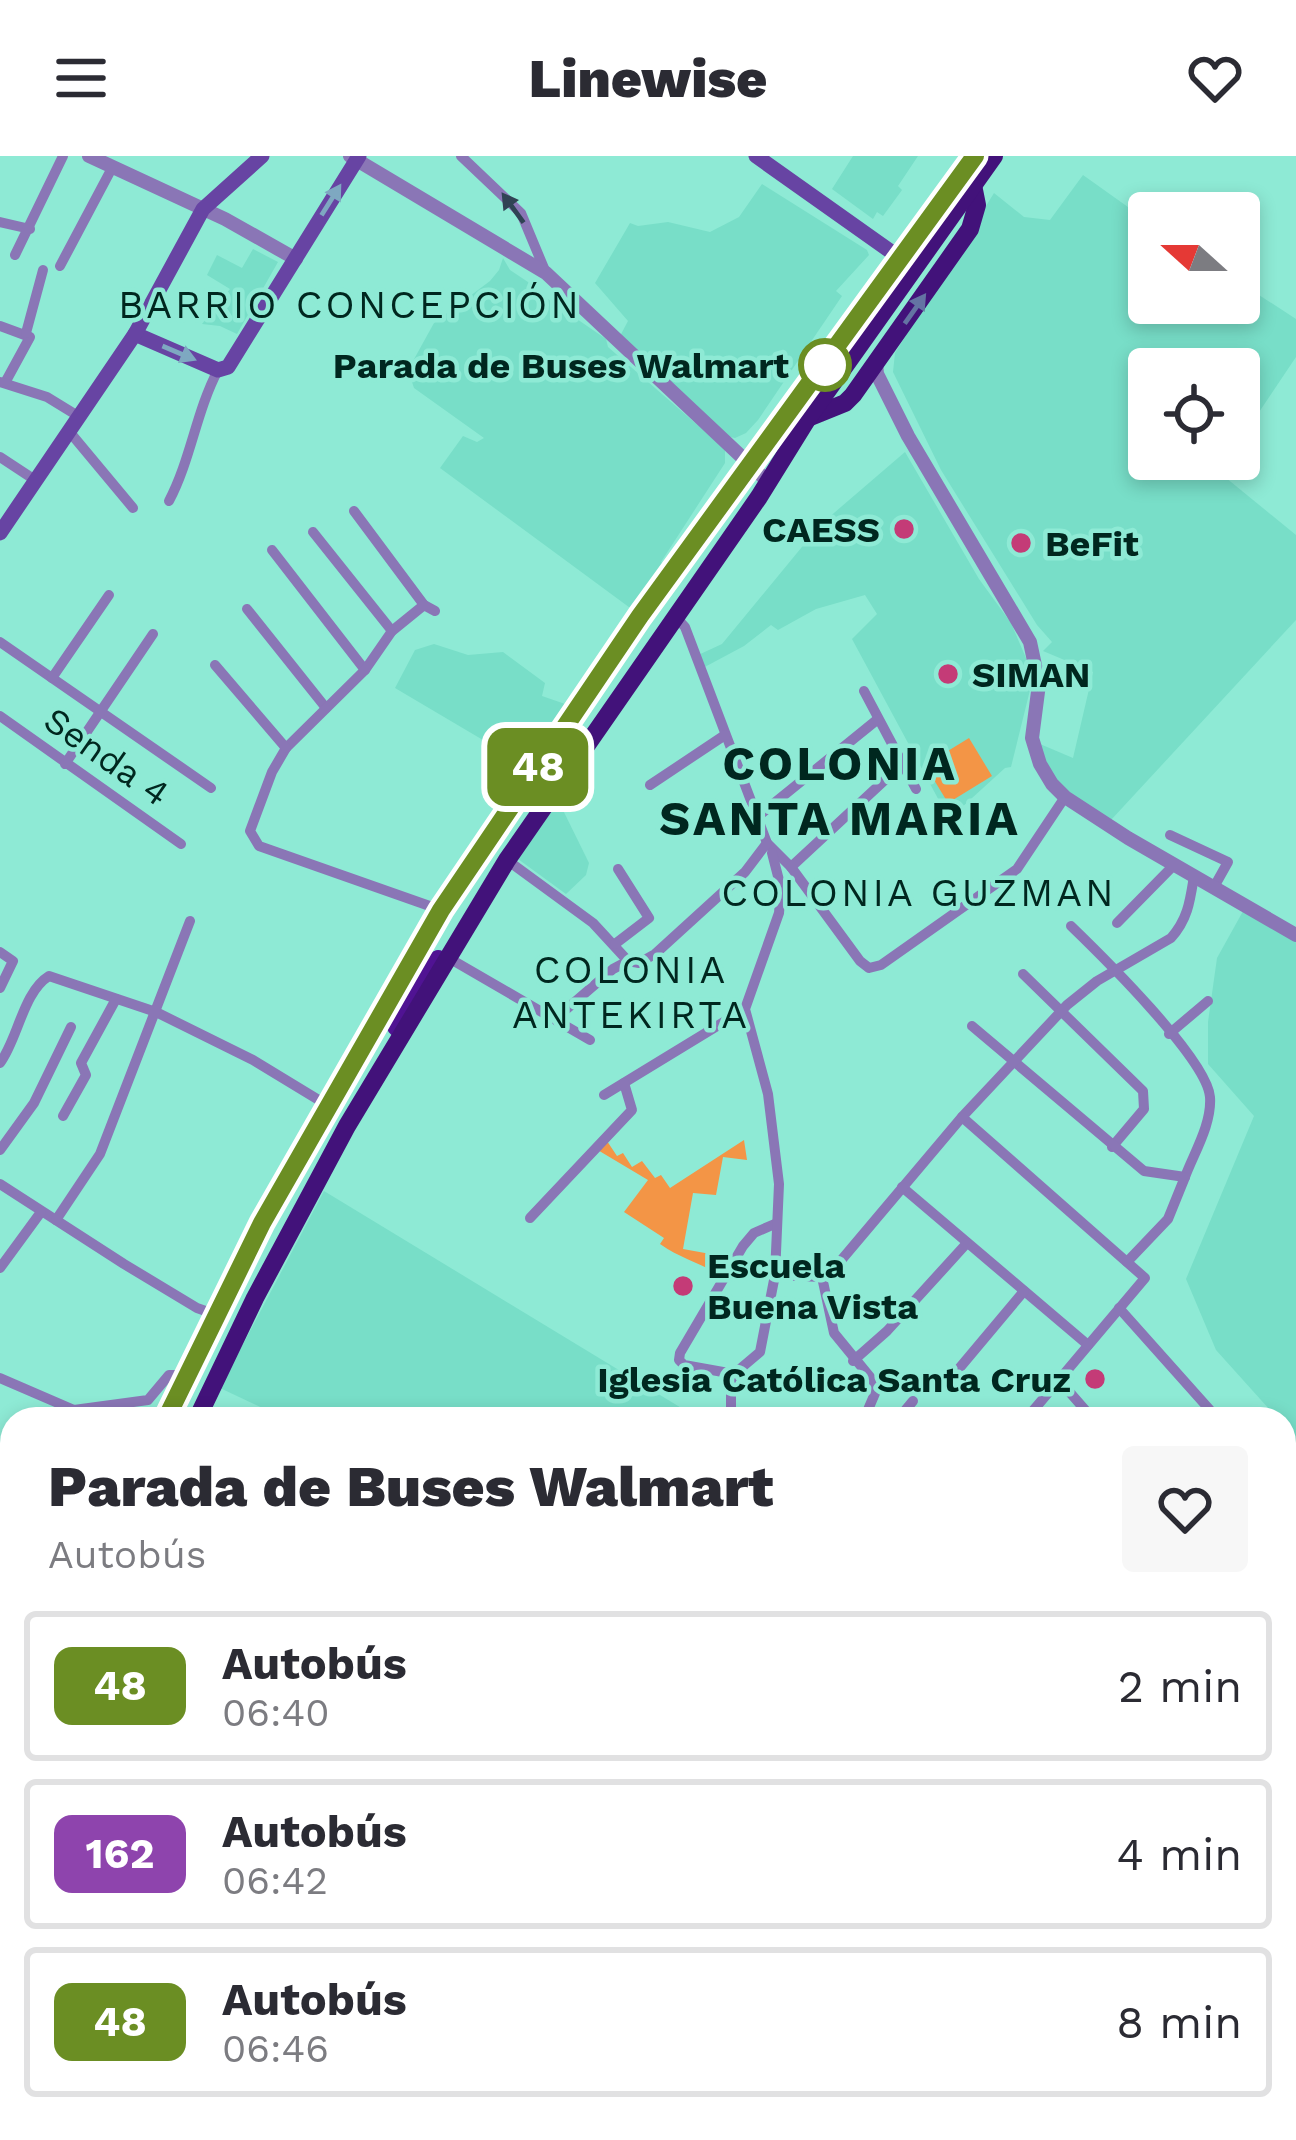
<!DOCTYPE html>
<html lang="es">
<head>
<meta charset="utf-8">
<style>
  :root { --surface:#fff; --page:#f7f7f7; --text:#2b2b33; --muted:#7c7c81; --line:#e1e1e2 }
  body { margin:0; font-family:"Work Sans",sans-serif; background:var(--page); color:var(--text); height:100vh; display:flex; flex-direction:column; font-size:45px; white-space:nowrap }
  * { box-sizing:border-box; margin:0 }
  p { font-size:39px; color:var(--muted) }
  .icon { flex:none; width:66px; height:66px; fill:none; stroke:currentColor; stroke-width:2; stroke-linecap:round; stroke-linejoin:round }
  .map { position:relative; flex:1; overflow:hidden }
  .side { position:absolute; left:0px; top:1251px; width:1296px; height:735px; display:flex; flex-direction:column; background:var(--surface); border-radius:36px 36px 0 0; box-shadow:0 6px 18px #0003 }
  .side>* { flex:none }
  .badge { padding:0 24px; border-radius:18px; font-size:42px; line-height:78px }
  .needle { width:78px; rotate:291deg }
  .controls { position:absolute; left:1128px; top:36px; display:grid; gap:24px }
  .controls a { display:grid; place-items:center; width:132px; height:132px; border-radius:12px; background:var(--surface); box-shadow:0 6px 18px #0003; font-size:60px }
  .map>.badge { position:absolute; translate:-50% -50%; box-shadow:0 0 0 6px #fff }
  .round { display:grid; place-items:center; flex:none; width:126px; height:126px; border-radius:12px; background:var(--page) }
  .overview { display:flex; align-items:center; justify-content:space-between; height:204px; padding:0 48px }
  h1 { font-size:57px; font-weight:800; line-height:90px }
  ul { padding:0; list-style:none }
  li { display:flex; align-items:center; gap:36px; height:150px; margin:0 24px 18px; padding:0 24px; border:6px solid var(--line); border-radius:12px }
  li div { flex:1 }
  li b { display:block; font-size:45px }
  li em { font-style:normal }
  li .badge { min-width:132px; font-weight:700; text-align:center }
  header { display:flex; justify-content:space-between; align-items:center; height:156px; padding:0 48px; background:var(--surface); font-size:54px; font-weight:800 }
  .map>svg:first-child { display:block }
</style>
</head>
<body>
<header><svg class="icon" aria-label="menu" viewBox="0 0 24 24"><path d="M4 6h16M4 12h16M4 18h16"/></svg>Linewise<svg class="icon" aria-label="heart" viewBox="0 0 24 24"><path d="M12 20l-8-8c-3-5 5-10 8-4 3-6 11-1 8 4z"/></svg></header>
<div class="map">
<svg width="1296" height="1984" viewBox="0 0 1296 1984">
  <rect width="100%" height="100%" fill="#8eead5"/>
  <g fill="#78dec8">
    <path d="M853,0H918L898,30L902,34L883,60L877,56L873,63L832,33Z"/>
    <path d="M1083,19L1149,66V147H1239V126L1296,163V201L1239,286V213H1149V303H1228L1220,317L1296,379V464L1111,664L1067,637L1047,611L1040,588L1073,602L1093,516L1043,495L1052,486L1037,469L941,314L893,216L895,197L994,37L1024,61L1050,64Z"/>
    <path d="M762,28L867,94L869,99L836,135L842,140L758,264L746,277L735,282L725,280L619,182L628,165L595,127L630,67L638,70L668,66L710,76L739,61Z"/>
    <path d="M253,93L278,106L237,178L220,170L202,168L230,133L207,119L217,99L242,112Z"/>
    <path d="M503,102L510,114L543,136L542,139L606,183L608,191L725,293V307L661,406L669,412L637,457L440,312L463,280L477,286L484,282L414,232L408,214L434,167L490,125L499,114Z"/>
    <path d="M905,296L979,423L1011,467L1029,509L1030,534L1011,611L1005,612L949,663L852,483L877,458L865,439L816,453L778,474L771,469L744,490L701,513L696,500L722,488L820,369Z"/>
    <path d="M434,488L468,499L503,496L545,527L542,540L568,549L527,610L395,532L415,494Z"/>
    <path d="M557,642L589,707L586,719L566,738L518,703Z"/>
    <path d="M1247,748L1296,779V1303L1284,1277V1263H1278L1216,1194L1186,1123L1254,960L1208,908V866L1217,802Z"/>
    <path d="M324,1035L688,1256L684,1263H286L220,1232Z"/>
    <path d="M0,1895L12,1898V1974H98L109,1984H0Z"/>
  </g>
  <g fill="#f39546">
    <path d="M969,582L992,620L948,647L925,609Z"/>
    <path d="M744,984L747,1004L723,1001L716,1039L693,1037L683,1093L727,1101L717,1117C697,1106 680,1102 660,1088L664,1082L624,1056L648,1024L596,993L607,985L617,1000L623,997L632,1011L642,1005L655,1022L661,1019L670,1032Z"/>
    <path d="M12,1345V1491L0,1502V1354Z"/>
    <path d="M1284,1621L1296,1630V1984H1204L1202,1974H1284Z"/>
  </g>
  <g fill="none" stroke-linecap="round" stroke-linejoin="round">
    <g stroke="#8a76b6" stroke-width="10">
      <path d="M461,0L521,57L546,117"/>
      <path d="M0,66L30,73"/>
      <path d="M15,99L63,0"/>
      <path d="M60,110L112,12"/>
      <path d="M0,170L30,181L6,225"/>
      <path d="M26,177L43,114"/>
      <path d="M0,226L47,241L78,260"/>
      <path d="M68,274L133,352"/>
      <path d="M0,301L35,324"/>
      <path d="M169,345C191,303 196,256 218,214"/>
      <path d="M354,355L424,449"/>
      <path d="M313,376L392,475"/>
      <path d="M272,394L365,514"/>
      <path d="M247,453L326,552"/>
      <path d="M435,455L424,449L392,475L365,514L286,592L272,616L250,675L259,690L441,754"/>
      <path d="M675,460L685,471L767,687L791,711L860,805L869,812L881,809L1017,713L1065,641"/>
      <path d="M0,486L211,632"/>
      <path d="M215,509L286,592"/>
      <path d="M52,522L109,439"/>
      <path d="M864,535L916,633"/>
      <path d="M0,560L181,688"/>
      <path d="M65,608L153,478"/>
      <path d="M650,629L725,579"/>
      <path d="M757,661L878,563"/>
      <path d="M1170,679L1228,706L1214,731"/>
      <path d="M507,704L593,767L628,805L639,807L655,798L745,716L767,687"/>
      <path d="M791,711L901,609"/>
      <path d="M1117,767L1174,709"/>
      <path d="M615,788L649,762L618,713"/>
      <path d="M0,796L13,805L0,832"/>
      <path d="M447,801L590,884"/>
      <path d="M1023,818L1143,935L1144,953L1112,991"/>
      <path d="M555,863L613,813L628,805"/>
      <path d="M972,870L1144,1015L1185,1021C1194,997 1212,968 1210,941C1207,903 1101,799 1071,770"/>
      <path d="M1169,878L1208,845"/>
      <path d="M0,907C18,883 23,836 49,820L156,856L253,904L327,949"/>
      <path d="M604,939L745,853"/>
      <path d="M63,960L86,919L81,907L116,843"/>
      <path d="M962,961L1145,1122L1026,1263"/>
      <path d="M0,994L34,947L71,871"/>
      <path d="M0,1028L124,1108L197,1152L217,1159"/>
      <path d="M902,1031L1088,1189"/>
      <path d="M530,1062L632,954L624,927"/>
      <path d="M56,1064L100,998L190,765"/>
      <path d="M1127,1106L1168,1063L1185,1021"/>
      <path d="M0,1112L41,1056"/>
      <path d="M775,1119L822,1121L838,1108L962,961L1067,849L1097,825L1171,782C1188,763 1190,745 1194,720"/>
      <path d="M822,1121L834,1177L870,1221L876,1235L864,1263"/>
      <path d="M1119,1152L1218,1263"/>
      <path d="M853,1205L887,1175L967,1087"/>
      <path d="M957,1215L1024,1135"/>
      <path d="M734,1218L684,1209L679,1204L680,1197L743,1090L754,1077L777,1067"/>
      <path d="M0,1222L74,1254L148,1244L169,1219H188"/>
      <path d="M1059,1224L1093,1263"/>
      <path d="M729,1263H777"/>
      <path d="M731,1263V1227L734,1218L760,1196L775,1119L779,1028L768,938L745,853L779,757L781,732L772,697"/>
      <path d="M898,1263L913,1245"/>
      <path d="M0,1326L12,1313"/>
      <path d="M1296,1479L1284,1535L1296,1559"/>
      <path d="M0,1784L12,1778"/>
      <path d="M555,1974L560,1984"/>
      <path d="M783,1974L804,1984"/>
      <path d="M1008,1977L1108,1978L1128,1984"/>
    </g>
    <g stroke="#8a76b6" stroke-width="14">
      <path d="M89,0L225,63L296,103"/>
      <path d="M350,0L546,117L763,321"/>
      <path d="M876,207L877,218L908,280L1030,486L1039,528L1032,582L1040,608L1052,628L1065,641L1128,682L1296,779"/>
      <path d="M109,1974L120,1984"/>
    </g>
    <g stroke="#6744a3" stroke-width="15">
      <path d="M756,0L900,102"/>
      <path d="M135,178L218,214L228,211L359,0"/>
      <path d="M0,377L135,178L203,53L262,0"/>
    </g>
    <g stroke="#501393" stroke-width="18">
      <path d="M396,871L438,803"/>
      <path d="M0,1682L12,1651"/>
      <path d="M0,1733L12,1699"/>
    </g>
    <g stroke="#42127a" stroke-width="18">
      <path d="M808,262L845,247L853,239L970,73L977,49L973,29"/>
      <path d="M167,1263L262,1067L441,754L641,459L975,0"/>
      <path d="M197,1263L255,1142L347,970L507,704L759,341L808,262L994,0"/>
      <path d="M0,1665L12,1633"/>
      <path d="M0,1755L12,1720"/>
      <path d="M0,1866L12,1889"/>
    </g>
  </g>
  <defs><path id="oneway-solid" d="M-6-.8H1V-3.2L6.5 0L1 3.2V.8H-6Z" transform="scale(3)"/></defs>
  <g fill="#7ea8c1">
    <use href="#oneway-solid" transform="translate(331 44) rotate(-58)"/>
    <use href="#oneway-solid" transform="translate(179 197) rotate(23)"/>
  </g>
  <use fill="#304354" href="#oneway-solid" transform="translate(513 52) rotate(-126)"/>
  <use fill="#6473a3" href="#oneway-solid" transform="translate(915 153) rotate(-55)"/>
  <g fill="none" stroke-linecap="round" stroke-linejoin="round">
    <defs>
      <path id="line" d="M166,1263L262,1067L441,754L640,460L975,0"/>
    </defs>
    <use href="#line" stroke="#fff" stroke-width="27"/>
    <use href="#line" stroke="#6b8e23" stroke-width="18"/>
  </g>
  <circle fill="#fff" stroke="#6b8e23" stroke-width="6" cx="825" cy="209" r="24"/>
  <g fill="#c43b77" stroke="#8eead5" stroke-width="4.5">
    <circle cx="904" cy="373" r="12"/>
    <circle cx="1021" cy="387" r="12"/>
    <circle cx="948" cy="518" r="12"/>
    <circle cx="683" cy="1130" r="12"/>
    <circle cx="1095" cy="1223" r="12"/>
  </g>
  <g text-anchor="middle" stroke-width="9" stroke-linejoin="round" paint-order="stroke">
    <g font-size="36" font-weight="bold" fill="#00271f" stroke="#8eead5" text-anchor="end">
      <text x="789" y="222">Parada de Buses Walmart</text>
    </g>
    <g font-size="36" font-weight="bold" fill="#00271f" stroke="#8eead5" text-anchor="start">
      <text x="880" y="386" text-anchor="end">CAESS</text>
      <text x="1045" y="400">BeFit</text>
      <text x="972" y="531">SIMAN</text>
      <text x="707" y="1122">Escuela<tspan x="707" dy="41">Buena Vista</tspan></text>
      <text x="1071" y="1236" text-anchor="end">Iglesia Católica Santa Cruz</text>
    </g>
    <g font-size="36" fill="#00271f" stroke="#8eead5">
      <text transform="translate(107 600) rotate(35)" y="13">Senda 4</text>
    </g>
    <g font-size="39" letter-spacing="3" fill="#00271f" stroke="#8eead5">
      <text x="350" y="162">BARRIO CONCEPCIÓN</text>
      <text x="919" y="750">COLONIA GUZMAN</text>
      <text x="631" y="827">COLONIA<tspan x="631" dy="45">ANTEKIRTA</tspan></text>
    </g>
    <g font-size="48" font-weight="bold" letter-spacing="3" fill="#00271f" stroke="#8eead5">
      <text x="840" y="624">COLONIA<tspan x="840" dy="55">SANTA MARIA</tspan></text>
    </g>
  </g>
</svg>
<div class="controls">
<a><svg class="needle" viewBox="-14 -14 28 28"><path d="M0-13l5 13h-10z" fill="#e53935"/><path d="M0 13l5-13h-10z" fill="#7c7c81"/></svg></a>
<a><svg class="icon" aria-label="locate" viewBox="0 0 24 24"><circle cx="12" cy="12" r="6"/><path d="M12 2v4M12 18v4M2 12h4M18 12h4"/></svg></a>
</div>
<b class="badge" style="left:538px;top:611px;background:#6b8e23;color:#fff">48</b>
<section class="side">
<div class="overview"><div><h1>Parada de Buses Walmart</h1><p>Autobús</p></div><a class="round"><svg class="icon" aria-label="heart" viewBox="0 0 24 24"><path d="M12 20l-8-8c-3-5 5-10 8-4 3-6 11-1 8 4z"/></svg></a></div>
<ul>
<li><span class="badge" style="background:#6b8e23;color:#fff">48</span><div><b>Autobús</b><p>06:40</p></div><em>2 min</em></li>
<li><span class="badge" style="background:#8e44ad;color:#fff">162</span><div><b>Autobús</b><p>06:42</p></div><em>4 min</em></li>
<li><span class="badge" style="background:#6b8e23;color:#fff">48</span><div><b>Autobús</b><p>06:46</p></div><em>8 min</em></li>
</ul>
</section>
</div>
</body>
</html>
